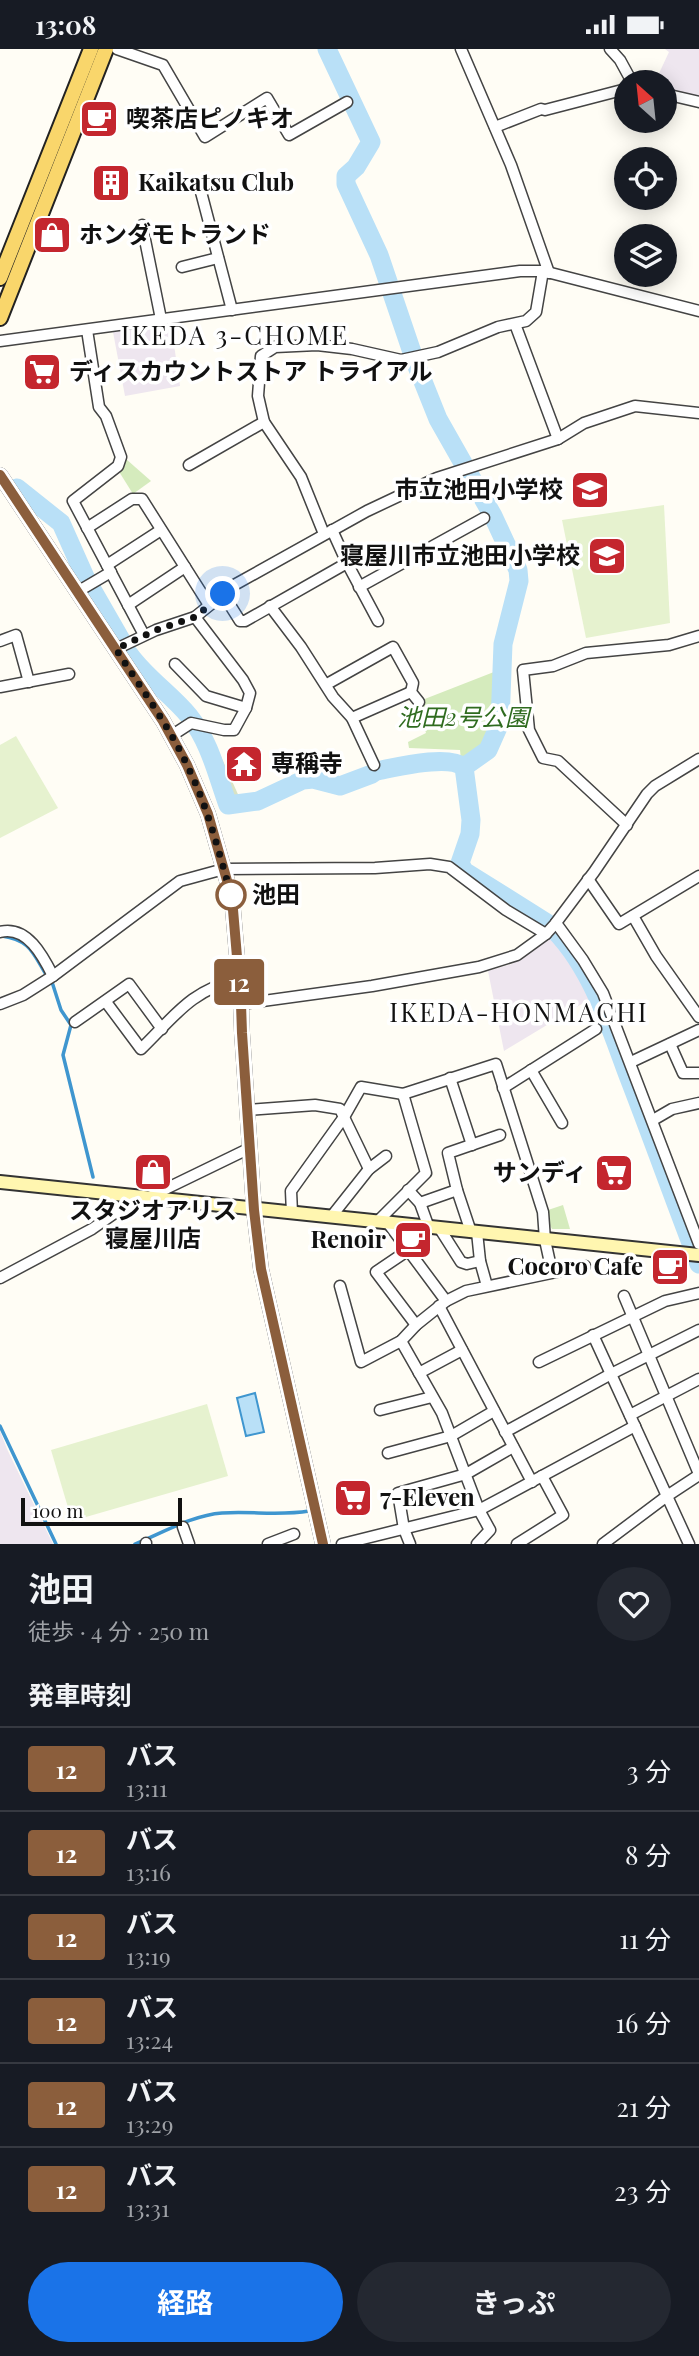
<!DOCTYPE html>
<html lang="ja">
<head>
<meta charset="utf-8">
<style>
  :root { --surface:#171b24; --page:#242831; --text:#f1f3f6; --muted:#9ea1a6; --line:#363941; --accent:#1a73e8 }
  body { margin:0; font-family:"Playfair Display","Noto Sans JP",serif; background:var(--page); color:var(--text); height:100vh; display:flex; flex-direction:column; font-size:26px; white-space:nowrap }
  * { box-sizing:border-box; margin:0 }
  p { font-size:23px; color:var(--muted) }
  .icon { flex:none; width:38px; height:38px; fill:none; stroke:currentColor; stroke-width:2; stroke-linecap:round; stroke-linejoin:round }
  .map { position:relative; height:1495px; overflow:hidden }
  .drawer { display:flex; flex-direction:column; background:var(--surface); flex:1 }
  .drawer>* { flex:none }
  .badge { padding:0 14px; border-radius:5px; font-size:24px; line-height:46px }
  .needle { width:46px; rotate:333deg }
  .tools { position:absolute; left:614px; top:21px; display:grid; gap:14px }
  .tools a { display:grid; place-items:center; width:63px; height:63px; border-radius:50%; background:var(--surface); box-shadow:0 4px 18px #0003; font-size:35px }
  .scale { position:absolute; left:21px; bottom:18px; width:161px; box-sizing:border-box; padding-left:7px; border:4px solid #111; border-top:0; font-size:19px; line-height:24px; white-space:nowrap; color:#111; -webkit-text-stroke:5px #fff; paint-order:stroke }
  .you { position:absolute; width:35px; height:35px; margin:-18px; border:5px solid #fff; border-radius:50%; background:#1a73e8; box-shadow:0 0 0 10px #1a73e833 }
  .map>.badge { position:absolute; translate:-50% -50%; box-shadow:0 0 0 4px #fff }
  h2 { padding:0 28px; font-size:26px; line-height:63px }
  .round { display:grid; place-items:center; flex:none; width:74px; height:74px; border-radius:37px; background:var(--page) }
  .overview { display:flex; align-items:center; justify-content:space-between; height:119px; padding:0 28px }
  h1 { font-size:33px; font-weight:700; line-height:52px }
  .cta { display:flex; gap:14px; margin-top:auto; padding:14px 28px }
  .cta a { flex:1; height:80px; border-radius:42px; background:var(--accent); color:#fff; font-size:28px; font-weight:700; line-height:80px; text-align:center }
  .cta a+a { background:var(--page); color:var(--text) }
  ul { padding:0; list-style:none }
  li { display:flex; align-items:center; gap:21px; height:84px; padding:0 28px; border-top:2px solid var(--line) }
  li div { flex:1 }
  li b { display:block; font-size:26px }
  li em { font-style:normal }
  li .badge { min-width:77px; font-weight:700; text-align:center }
  .status { display:flex; justify-content:space-between; align-items:center; height:49px; padding:0 35px; background:var(--surface); direction:ltr }
  .status svg { height:19px; fill:currentColor }
  .map>svg:first-child { display:block }
</style>
</head>
<body>
<div class="status"><b>13:08</b><svg viewBox="0 0 49 12"><path d="M0 12V9h3v3zM5 12V6h3v6zM10 12V3h3v9zM15 12V0h3v12zM26 1h20v11H26zM47 4h2v5h-2z"/></svg></div>
<div class="map">
<svg width="699" height="1495" viewBox="0 0 699 1495">
  <rect width="100%" height="100%" fill="#fffdf5"/>
  <g fill="#eee6ef">
    <path d="M665,0H699V47L665,40V33H655L669,3Z"/>
    <path d="M171,275L180,337L125,347L113,283Z"/>
    <path d="M552,883L562,893L595,947L504,1002L488,922L512,915L532,902Z"/>
    <path d="M0,1382L7,1400L53,1495H0Z"/>
  </g>
  <g fill="#d5ebbd">
    <path d="M126,410L151,432L133,445L118,421Z"/>
    <path d="M499,621L498,669L483,702L461,711L460,701L409,699L408,693L426,684L417,653Z"/>
    <path d="M563,1156L570,1180H552L548,1173V1161Z"/>
  </g>
  <path fill="#d9e3c4" d="M219,703L241,752L229,754L212,706Z"/>
  <g fill="#e6f2cf">
    <path d="M664,456L670,574L586,589L562,471Z"/>
    <path d="M16,687L58,759L0,789V696Z"/>
    <path d="M207,1355L228,1427L72,1472L51,1401Z"/>
  </g>
  <path fill="#b9e0f7" stroke="#3f96cf" stroke-width="2" d="M255,1344L264,1383L246,1387L237,1349Z"/>
  <g fill="none" stroke-linecap="round" stroke-linejoin="round">
    <g stroke="#3f96cf" stroke-width="3.5">
      <path d="M2,887C31,891 33,905 47,927"/>
      <path d="M52,933L61,961L71,976L63,1006L93,1128"/>
      <path d="M0,1377L56,1495"/>
      <path d="M135,1495C162,1484 193,1466 222,1464C252,1462 280,1467 309,1462"/>
    </g>
    <g stroke="#b9e0f7" stroke-width="19">
      <path d="M327,0L371,93L356,118L346,127V135L379,206L416,315L438,370L493,467L518,521L519,532L503,595L500,674L488,701L464,718L471,771L470,785L460,814L464,822L547,874C591,914 609,976 629,1029C653,1091 675,1153 699,1215"/>
      <path d="M17,439L61,474L86,530L121,591"/>
      <path d="M129,605C146,629 171,645 189,667C210,693 217,726 228,756L258,752L303,731L313,730L340,737L372,725L376,722C397,718 448,705 464,718"/>
    </g>
    <defs>
      <g id="street">
        <path d="M117,0L163,16L205,88L267,49L289,86L347,53"/>
        <path d="M461,0L511,116L549,224"/>
        <path d="M610,0L620,11L632,33"/>
        <path d="M665,45L699,53"/>
        <path d="M495,78L541,60L545,61L626,40"/>
        <path d="M201,143L232,261"/>
        <path d="M142,176L161,270"/>
        <path d="M182,218L218,209"/>
        <path d="M515,275L558,390"/>
        <path d="M87,281L99,358L106,367L121,408L118,417L73,452L144,586"/>
        <path d="M0,292L520,222H543L699,262"/>
        <path d="M189,416L264,373"/>
        <path d="M87,479L132,450H142L209,556"/>
        <path d="M332,481L347,514L378,572"/>
        <path d="M324,485L301,428L264,373L258,347L261,307L275,298L317,296L352,300L401,311L438,303L498,278L526,272L536,263L543,222"/>
        <path d="M107,516L161,481"/>
        <path d="M359,538L484,469"/>
        <path d="M77,543L111,523"/>
        <path d="M223,545L240,572H245L347,514"/>
        <path d="M128,556L185,518"/>
        <path d="M270,557L301,598L333,648L352,669L374,716"/>
        <path d="M0,592L16,586L29,633"/>
        <path d="M116,600L156,581L195,568L236,535L367,462L437,429L558,390L584,374L635,357L699,364"/>
        <path d="M175,615L206,647L246,659"/>
        <path d="M327,635L393,598L413,634L411,643L419,653"/>
        <path d="M0,638L69,625"/>
        <path d="M352,669L411,643"/>
        <path d="M171,687L191,674L224,681H234L246,659L250,644L243,631L195,568"/>
        <path d="M627,776L558,712L543,709L529,681L523,621L553,617L586,604L669,596L699,587"/>
        <path d="M588,830L619,875L699,827"/>
        <path d="M633,867L656,907L699,968"/>
        <path d="M556,874L583,911L603,944L699,1195"/>
        <path d="M0,883C27,876 43,907 53,927"/>
        <path d="M106,953L141,1000C175,967 190,942 238,930"/>
        <path d="M0,955L23,946L53,927L180,832L224,820L375,819L430,815L449,818L506,861L546,885"/>
        <path d="M241,955L372,937L479,918L517,906L546,885L555,875L594,823L647,745L655,737L699,710"/>
        <path d="M75,973L129,935L162,980"/>
        <path d="M670,995L683,1024H699"/>
        <path d="M631,1013L699,981"/>
        <path d="M531,1021L562,1074"/>
        <path d="M450,1029L472,1096"/>
        <path d="M503,1039L596,980"/>
        <path d="M248,1061L315,1056L340,1060L369,1120"/>
        <path d="M653,1071L672,1060L699,1054"/>
        <path d="M408,1141L420,1154L429,1179"/>
        <path d="M420,1154L457,1141"/>
        <path d="M292,1164L291,1142L344,1068L361,1038L403,1045L496,1015L543,1163L545,1191L552,1223"/>
        <path d="M331,1168L369,1120L386,1107"/>
        <path d="M377,1173L426,1124L403,1045"/>
        <path d="M388,1174L446,1252"/>
        <path d="M440,1180L461,1213L467,1215L480,1212"/>
        <path d="M471,1183L457,1141L448,1104L500,1086"/>
        <path d="M477,1183L480,1212L487,1237"/>
        <path d="M407,1202L376,1223L416,1276"/>
        <path d="M0,1229L92,1180L132,1152L149,1148L250,1099"/>
        <path d="M340,1237L361,1313L401,1292L416,1276L446,1252L466,1242L585,1217"/>
        <path d="M624,1247L699,1425"/>
        <path d="M439,1257L532,1433"/>
        <path d="M593,1286L689,1495"/>
        <path d="M401,1292L442,1364L479,1461L490,1481L477,1495"/>
        <path d="M539,1313L665,1252L699,1244"/>
        <path d="M419,1324L462,1301"/>
        <path d="M380,1361L432,1348"/>
        <path d="M630,1366L699,1330"/>
        <path d="M505,1383L611,1325L699,1281"/>
        <path d="M388,1404L451,1387L494,1362"/>
        <path d="M183,1478L189,1495"/>
        <path d="M146,1494V1495"/>
        <path d="M268,1495L294,1485"/>
        <path d="M342,1495L479,1461L635,1377"/>
        <path d="M410,1495L404,1480L398,1444L466,1425L513,1398"/>
        <path d="M517,1495L563,1466L542,1427"/>
        <path d="M603,1495L667,1447L699,1426"/>
      </g>
      <g id="secondary">
        <path d="M0,426L163,672L187,716L208,765L232,849L241,955L242,984L254,1161L261,1220L323,1495"/>
        <path d="M0,1133L699,1206"/>
      </g>
      <g id="primary">
        <path d="M0,229L91,0"/>
        <path d="M0,269L106,0"/>
      </g>
    </defs>
    <use href="#street" stroke="#444" stroke-width="13"/>
    <use href="#secondary" stroke="#333" stroke-width="16"/>
    <use href="#primary" stroke="#222" stroke-width="18"/>
    <use href="#street" stroke="#fff" stroke-width="10"/>
    <use href="#secondary" stroke="#fff6b0" stroke-width="12"/>
    <use href="#primary" stroke="#f9d66b" stroke-width="14"/>
  </g>
  <g fill="none" stroke-linecap="round" stroke-linejoin="round">
    <defs>
      <path id="line" d="M0,426L163,672L187,716L208,765L232,849L241,955L242,984L254,1161L261,1220L323,1495"/>
    </defs>
    <use href="#line" stroke="#fff" stroke-width="16"/>
    <use href="#line" stroke="#8b5e3c" stroke-width="10"/>
    <path stroke="#111" stroke-width="7" stroke-dasharray="0 12.6" d="M223,545L195,568L156,581L116,600C140,638 168,675 187,716C208,758 219,804 232,849L231,846"/>
  </g>
  <defs>
    <symbol id="cafe-square" viewBox="-11 -11 22 22"><rect x="-9" y="-9" width="18" height="18" rx="4" fill="#c4262e" stroke="#fff"/><path d="M-5.5-4.5H6V0H3Q3 3.5 0 3.5H-2.5Q-5.5 3.5-5.5 0ZM3-3.2v2h1.7v-2ZM-6 4.5H4V6H-6Z" fill="#fff"/></symbol>
    <symbol id="building-square" viewBox="-11 -11 22 22"><rect x="-9" y="-9" width="18" height="18" rx="4" fill="#c4262e" stroke="#fff"/><path d="M-4-6H4V6H1V3H-1V6H-4ZM-2.5-4.3h1.7v1.8h-1.7ZM.8-4.3h1.7v1.8H.8ZM-2.5-1h1.7V.8h-1.7ZM.8-1h1.7V.8H.8Z" fill="#fff"/></symbol>
    <symbol id="shop-square" viewBox="-11 -11 22 22"><rect x="-9" y="-9" width="18" height="18" rx="4" fill="#c4262e" stroke="#fff"/><path d="M-5-2.5h2.3a2.7 3.5 0 0 1 5.4 0H5L5.5 6h-11ZM-1.5-2.5h3a1.5 2.3 0 0 0-3 0Z" fill="#fff"/></symbol>
    <symbol id="supermarket-square" viewBox="-11 -11 22 22"><rect x="-9" y="-9" width="18" height="18" rx="4" fill="#c4262e" stroke="#fff"/><path d="M-6-5.5h2.5l.6 2H6L4.5 2H-2.5L-4.4-4H-6ZM-1.5 3.2a1.3 1.3 0 1 0 .1 0ZM3 3.2a1.3 1.3 0 1 0 .1 0Z" fill="#fff"/></symbol>
    <symbol id="school-square" viewBox="-11 -11 22 22"><rect x="-9" y="-9" width="18" height="18" rx="4" fill="#c4262e" stroke="#fff"/><path d="M0-5L7-2L0 1L-7-2ZM-4 1L0 2.5L4 1V4Q0 6-4 4Z" fill="#fff"/></symbol>
    <symbol id="temple-square" viewBox="-11 -11 22 22"><rect x="-9" y="-9" width="18" height="18" rx="4" fill="#c4262e" stroke="#fff"/><path d="M0-6L5-2H3V0L6.5 2.5H4V6H1.5V3h-3V6H-4V2.5H-6.5L-3 0V-2H-5Z" fill="#fff"/></symbol>
  </defs>
  <g fill-rule="evenodd">
    <use href="#cafe-square" x="77" y="48" width="44" height="44"/>
    <use href="#building-square" x="89" y="112" width="44" height="44"/>
    <use href="#shop-square" x="30" y="164" width="44" height="44"/>
    <use href="#supermarket-square" x="20" y="301" width="44" height="44"/>
    <use href="#school-square" x="568" y="419" width="44" height="44"/>
    <use href="#school-square" x="585" y="485" width="44" height="44"/>
    <use href="#temple-square" x="222" y="693" width="44" height="44"/>
    <use href="#shop-square" x="131" y="1101" width="44" height="44"/>
    <use href="#supermarket-square" x="592" y="1102" width="44" height="44"/>
    <use href="#cafe-square" x="391" y="1169" width="44" height="44"/>
    <use href="#cafe-square" x="648" y="1196" width="44" height="44"/>
    <use href="#supermarket-square" x="331" y="1427" width="44" height="44"/>
  </g>
  <circle fill="#fff" stroke="#8b5e3c" stroke-width="3.5" cx="231" cy="846" r="14"/>
  <g text-anchor="middle" stroke-width="7" stroke-linejoin="round" paint-order="stroke">
    <g font-size="24" font-weight="bold" fill="#111" stroke="#fff" text-anchor="start">
      <text x="126" y="78">喫茶店ピノキオ</text>
      <text x="138" y="142">Kaikatsu Club</text>
      <text x="79" y="194">ホンダモトランド</text>
      <text x="69" y="331">ディスカウントストア トライアル</text>
      <text x="563" y="449" text-anchor="end">市立池田小学校</text>
      <text x="580" y="515" text-anchor="end">寝屋川市立池田小学校</text>
      <text x="271" y="723">専稱寺</text>
      <text x="587" y="1132" text-anchor="end">サンディ</text>
      <text x="153" y="1170" text-anchor="middle">スタジオアリス<tspan x="153" dy="28">寝屋川店</tspan></text>
      <text x="386" y="1199" text-anchor="end">Renoir</text>
      <text x="643" y="1226" text-anchor="end">Cocoro Cafe</text>
      <text x="380" y="1457">7-Eleven</text>
    </g>
    <g font-size="24" font-style="italic" fill="#2f6b1f" stroke="#fff">
      <text x="463" y="677">池田2号公園</text>
    </g>
    <g font-size="24" font-weight="bold" fill="#111" stroke="#fff" text-anchor="start">
      <text x="252" y="854">池田</text>
    </g>
    <g font-size="26" letter-spacing="2" fill="#111" stroke="#fff">
      <text x="235" y="296">IKEDA 3-CHOME</text>
      <text x="519" y="973">IKEDA-HONMACHI</text>
    </g>
  </g>
</svg>
<div class="tools">
<a><svg class="needle" viewBox="-14 -14 28 28"><path d="M0-13l5 13h-10z" fill="#e53935"/><path d="M0 13l5-13h-10z" fill="#9ea1a6"/></svg></a>
<a><svg class="icon" aria-label="locate" viewBox="0 0 24 24"><circle cx="12" cy="12" r="6"/><path d="M12 2v4M12 18v4M2 12h4M18 12h4"/></svg></a>
<a><svg class="icon" aria-label="layers" viewBox="0 0 24 24"><path d="M12 4l9 5-9 5-9-5zM3 14l9 5 9-5"/></svg></a>
</div>
<div class="scale">100 m</div>
<div class="you" style="left:223px;top:545px"></div>
<b class="badge" style="left:239px;top:933px;background:#8b5e3c;color:#fff">12</b>
</div>
<section class="drawer">
<div class="overview"><div><h1>池田</h1><p>徒歩 · 4 分 · 250 m</p></div><a class="round"><svg class="icon" aria-label="heart" viewBox="0 0 24 24"><path d="M12 20l-8-8c-3-5 5-10 8-4 3-6 11-1 8 4z"/></svg></a></div>
<h2>発車時刻</h2>
<ul>
<li><span class="badge" style="background:#8b5e3c;color:#fff">12</span><div><b>バス</b><p>13:11</p></div><em>3 分</em></li>
<li><span class="badge" style="background:#8b5e3c;color:#fff">12</span><div><b>バス</b><p>13:16</p></div><em>8 分</em></li>
<li><span class="badge" style="background:#8b5e3c;color:#fff">12</span><div><b>バス</b><p>13:19</p></div><em>11 分</em></li>
<li><span class="badge" style="background:#8b5e3c;color:#fff">12</span><div><b>バス</b><p>13:24</p></div><em>16 分</em></li>
<li><span class="badge" style="background:#8b5e3c;color:#fff">12</span><div><b>バス</b><p>13:29</p></div><em>21 分</em></li>
<li><span class="badge" style="background:#8b5e3c;color:#fff">12</span><div><b>バス</b><p>13:31</p></div><em>23 分</em></li>
</ul>
<div class="cta"><a>経路</a><a>きっぷ</a></div>
</section>
</body>
</html>
